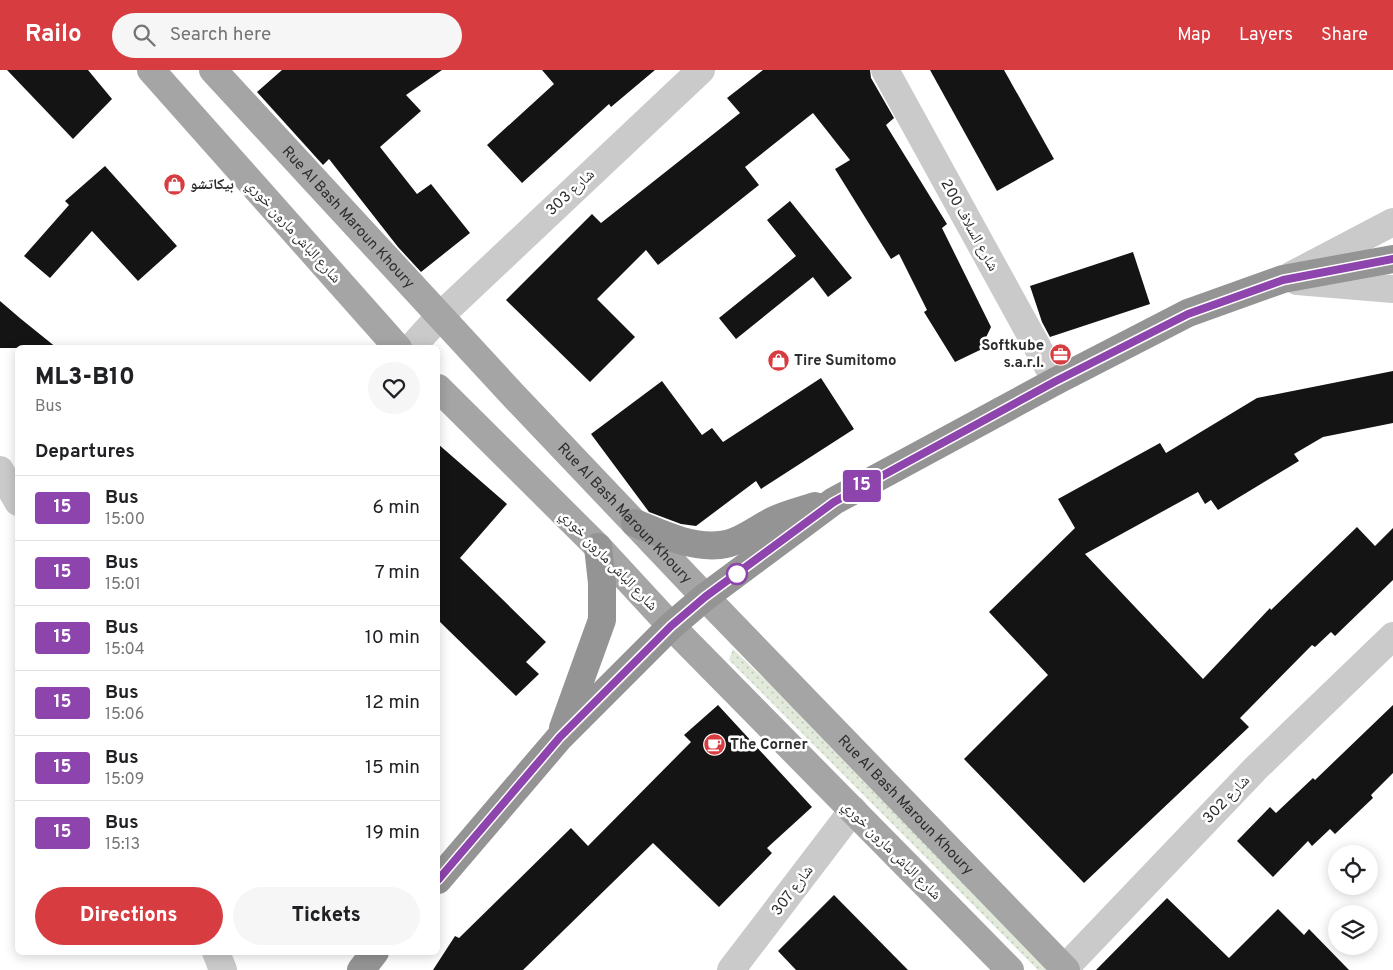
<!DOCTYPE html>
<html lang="en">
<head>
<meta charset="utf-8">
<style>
  :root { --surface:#fff; --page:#f6f6f6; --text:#202124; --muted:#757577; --line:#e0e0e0; --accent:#d73c41 }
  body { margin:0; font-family:Overpass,"Noto Naskh Arabic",sans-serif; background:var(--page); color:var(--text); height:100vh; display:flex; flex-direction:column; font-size:19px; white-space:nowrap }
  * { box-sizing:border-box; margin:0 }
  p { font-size:16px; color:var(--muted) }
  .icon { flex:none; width:28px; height:28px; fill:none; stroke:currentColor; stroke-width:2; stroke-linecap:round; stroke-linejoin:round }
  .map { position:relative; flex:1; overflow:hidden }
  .details { position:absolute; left:15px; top:275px; width:425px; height:610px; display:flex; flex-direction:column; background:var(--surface); border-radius:8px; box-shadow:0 2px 12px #0003 }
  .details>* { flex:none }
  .badge { padding:0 10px; border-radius:4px; font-size:18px; line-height:32px }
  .fabs { position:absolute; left:1328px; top:775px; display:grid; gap:10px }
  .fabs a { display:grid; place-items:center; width:50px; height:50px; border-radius:50%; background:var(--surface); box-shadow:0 2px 12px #0003; font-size:25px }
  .map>.badge { position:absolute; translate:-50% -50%; box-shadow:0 0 0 2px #fff }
  h2 { padding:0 20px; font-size:19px; line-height:45px }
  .round { display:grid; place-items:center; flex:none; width:52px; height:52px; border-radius:26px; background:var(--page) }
  .head { display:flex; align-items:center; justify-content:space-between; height:85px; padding:0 20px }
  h1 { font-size:24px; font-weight:800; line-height:38px }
  .button { display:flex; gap:10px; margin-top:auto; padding:10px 20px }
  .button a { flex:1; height:58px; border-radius:30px; background:var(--accent); color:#fff; font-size:20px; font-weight:800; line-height:58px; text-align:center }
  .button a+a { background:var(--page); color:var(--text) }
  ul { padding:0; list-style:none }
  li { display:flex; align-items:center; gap:15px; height:65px; padding:0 20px; border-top:1px solid var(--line) }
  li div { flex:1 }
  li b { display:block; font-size:19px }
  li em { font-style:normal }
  li .badge { min-width:55px; font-weight:700; text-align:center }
  header { display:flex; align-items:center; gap:30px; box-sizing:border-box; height:70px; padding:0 25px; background:var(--accent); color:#fff }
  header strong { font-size:24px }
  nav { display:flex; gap:28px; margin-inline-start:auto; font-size:18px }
  .search { width:350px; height:45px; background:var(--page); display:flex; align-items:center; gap:12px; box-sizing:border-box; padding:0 18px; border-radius:28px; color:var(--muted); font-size:19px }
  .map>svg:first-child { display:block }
</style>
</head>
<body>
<header>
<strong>Railo</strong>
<div class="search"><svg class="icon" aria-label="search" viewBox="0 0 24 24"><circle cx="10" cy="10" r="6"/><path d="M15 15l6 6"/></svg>Search here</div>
<nav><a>Map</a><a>Layers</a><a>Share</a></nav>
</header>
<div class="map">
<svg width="1393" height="900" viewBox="0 0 1393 900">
  <defs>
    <pattern id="grass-dots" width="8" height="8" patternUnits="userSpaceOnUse" patternTransform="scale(1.25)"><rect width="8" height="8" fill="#e2eadc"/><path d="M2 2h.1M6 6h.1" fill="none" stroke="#c2c9bd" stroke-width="1.8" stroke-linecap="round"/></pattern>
  </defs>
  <rect width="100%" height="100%" fill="#fff"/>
  <path fill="url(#grass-dots)" d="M733,579L1067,900H1038L729,590Z"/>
  <g fill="#141414">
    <path d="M7,0H88L112,29L73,69Z"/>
    <path d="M282,0H442L406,25L421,41L380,77L417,124L431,114L470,163L421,202L398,177L329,89L323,95L257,22Z"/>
    <path d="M542,0H655L611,37L609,34L522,113L487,75L554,14Z"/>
    <path d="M763,0H870L871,8L894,48L886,55L947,154L942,158L991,257L980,280L955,292L924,242L927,240L899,184L891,189L835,99L850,90L813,43L745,97L759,115L658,195L646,180L597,229L635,267L590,312L506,230L592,144L601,153L740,43L727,28Z"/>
    <path d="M930,0H1004L1054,89L997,121Z"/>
    <path d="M105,96L177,176L138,211L92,161L50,208L24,186L69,135L65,131Z"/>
    <path d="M790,131L852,208L828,227L813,207L736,269L719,248L796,186L767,150Z"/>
    <path d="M1133,182L1150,234L1050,267L1042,252L1030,216Z"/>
    <path d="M0,231L21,249L57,278H0Z"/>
    <path d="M1393,301V353L1323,367L1294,384L1299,391L1218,440L1211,430L1205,434L1198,422L1085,484L1203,609L1270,538L1271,540L1357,457L1375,476L1393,458V510L1335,566L1331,562L1315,577L1312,575L1240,648L1249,657L1084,813L964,689L1048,605L989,542L1075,458L1058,429L1160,373L1166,383L1257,328Z"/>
    <path d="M821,308L854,359L761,419L756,411L696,456L681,454L649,442L591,364L662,311L702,365L712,358L723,372Z"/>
    <path d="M438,374L507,434L460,488L546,572L526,592L539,604L516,626L438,550Z"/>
    <path d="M718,635L812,737L767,778L772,783L719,837L653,773L523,900H433L455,866L459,868L571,758L588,776L691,672L684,665Z"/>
    <path d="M1393,635V703L1371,725L1373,728L1335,764L1330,759L1312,776L1308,771L1273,807L1237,771L1270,737L1276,743L1313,708L1315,710Z"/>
    <path d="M834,825L908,900H796L778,881Z"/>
    <path d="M1167,828L1229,888L1278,839L1304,865L1309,859L1349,900H1096Z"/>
  </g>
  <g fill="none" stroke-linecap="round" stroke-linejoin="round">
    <g stroke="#cacaca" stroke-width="28">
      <path d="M885,0L1056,311"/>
      <path d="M1292,205L1393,152"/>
      <path d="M1297,211L1393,219"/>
      <path d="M411,278L440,246L701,0"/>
      <path d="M0,400L18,432"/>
      <path d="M216,882L223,900"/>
      <path d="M1065,898L1256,698L1393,566"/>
      <path d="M731,900L853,740"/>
    </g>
    <g stroke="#a5a5a5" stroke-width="28">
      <path d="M151,0L398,278"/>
      <path id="s1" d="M213,0L513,325L705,527L1066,900"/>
      <path d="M438,318L598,477L671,556L1010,900"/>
    </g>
    <g stroke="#949494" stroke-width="28">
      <path d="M635,453C662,464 690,478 720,475C739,473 755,460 772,451C786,444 800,441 815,436"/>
      <path d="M563,658L602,550V513L598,477"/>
      <path d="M438,810L560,667L671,556L705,527L834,431L1056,311L1188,243L1283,209L1393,189"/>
      <path d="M361,900L375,882"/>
    </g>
  </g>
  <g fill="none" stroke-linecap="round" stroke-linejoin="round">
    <defs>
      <path id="line" d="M438,810L560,667L671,556L705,527L834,432L1056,311L1188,244L1283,210L1393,189"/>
    </defs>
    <use href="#line" stroke="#fff" stroke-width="11"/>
    <use href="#line" stroke="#8e44ad" stroke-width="8"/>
  </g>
  <defs>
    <symbol id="shop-disc" viewBox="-11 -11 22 22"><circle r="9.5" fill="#d73c41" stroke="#fff"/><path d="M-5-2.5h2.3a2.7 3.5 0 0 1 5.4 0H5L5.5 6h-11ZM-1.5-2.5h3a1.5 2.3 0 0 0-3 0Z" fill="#fff"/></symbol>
    <symbol id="office-disc" viewBox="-11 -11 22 22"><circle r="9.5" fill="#d73c41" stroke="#fff"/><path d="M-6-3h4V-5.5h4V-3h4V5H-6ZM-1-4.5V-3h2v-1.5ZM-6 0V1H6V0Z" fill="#fff"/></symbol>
    <symbol id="cafe-disc" viewBox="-11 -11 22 22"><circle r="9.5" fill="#d73c41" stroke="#fff"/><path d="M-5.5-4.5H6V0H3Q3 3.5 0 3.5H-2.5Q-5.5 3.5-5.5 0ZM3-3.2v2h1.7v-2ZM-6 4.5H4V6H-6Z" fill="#fff"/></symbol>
  </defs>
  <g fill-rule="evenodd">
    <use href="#shop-disc" x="162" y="102" width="25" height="25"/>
    <use href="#office-disc" x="1048" y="272" width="25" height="25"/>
    <use href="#shop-disc" x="766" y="278" width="25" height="25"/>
    <use href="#cafe-disc" x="702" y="662" width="25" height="25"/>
  </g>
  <circle fill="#fff" stroke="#8e44ad" stroke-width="2.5" cx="737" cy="504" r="10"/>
  <g text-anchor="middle" stroke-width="5" stroke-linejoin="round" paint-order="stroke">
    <g font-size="15" font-weight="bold" fill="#2d2d2d" stroke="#fff" text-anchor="start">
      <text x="190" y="119">بيكاتشو</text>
      <text x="1044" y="280" text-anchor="end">Softkube<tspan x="1044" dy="17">s.a.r.l.</tspan></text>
      <text x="794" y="295">Tire Sumitomo</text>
      <text x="730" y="679">The Corner</text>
    </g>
    <g font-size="15" fill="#2d2d2d" stroke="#fff">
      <text transform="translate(570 122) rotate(-43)" y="5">شارع 303</text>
      <text dy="5" stroke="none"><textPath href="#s1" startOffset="200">Rue Al Bash Maroun Khoury</textPath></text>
      <text transform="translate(970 155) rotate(61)" y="5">200 شارع السلاف</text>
      <text transform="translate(294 161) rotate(48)" y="5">شارع الباش مارون خوري</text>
      <text dy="5" stroke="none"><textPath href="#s1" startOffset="605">Rue Al Bash Maroun Khoury</textPath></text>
      <text transform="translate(609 490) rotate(46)" y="5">شارع الباش مارون خوري</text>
      <text transform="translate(1226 729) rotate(-46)" y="5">شارع 302</text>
      <text dy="5" stroke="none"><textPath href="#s1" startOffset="1010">Rue Al Bash Maroun Khoury</textPath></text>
      <text transform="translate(892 780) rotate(45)" y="5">شارع الباش مارون خوري</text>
      <text transform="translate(792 820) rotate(-53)" y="5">شارع 307</text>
    </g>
  </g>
</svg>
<div class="fabs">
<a><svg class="icon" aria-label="locate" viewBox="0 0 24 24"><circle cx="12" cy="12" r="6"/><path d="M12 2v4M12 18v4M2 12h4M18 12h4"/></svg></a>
<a><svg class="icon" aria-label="layers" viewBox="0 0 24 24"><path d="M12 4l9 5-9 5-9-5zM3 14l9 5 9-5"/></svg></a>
</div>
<b class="badge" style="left:862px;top:416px;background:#8e44ad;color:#fff">15</b>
<section class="details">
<div class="head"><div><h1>ML3-B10</h1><p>Bus</p></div><a class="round"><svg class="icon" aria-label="heart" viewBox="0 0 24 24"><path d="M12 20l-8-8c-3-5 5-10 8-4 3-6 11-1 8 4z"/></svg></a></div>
<h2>Departures</h2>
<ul>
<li><span class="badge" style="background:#8e44ad;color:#fff">15</span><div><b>Bus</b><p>15:00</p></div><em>6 min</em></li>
<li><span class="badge" style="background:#8e44ad;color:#fff">15</span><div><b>Bus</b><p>15:01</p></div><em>7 min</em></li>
<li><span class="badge" style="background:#8e44ad;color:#fff">15</span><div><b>Bus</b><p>15:04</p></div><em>10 min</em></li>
<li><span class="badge" style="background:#8e44ad;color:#fff">15</span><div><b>Bus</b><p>15:06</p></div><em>12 min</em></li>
<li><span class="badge" style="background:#8e44ad;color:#fff">15</span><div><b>Bus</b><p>15:09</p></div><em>15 min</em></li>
<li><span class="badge" style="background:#8e44ad;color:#fff">15</span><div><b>Bus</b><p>15:13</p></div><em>19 min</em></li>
</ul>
<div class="button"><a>Directions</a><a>Tickets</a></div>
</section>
</div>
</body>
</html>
